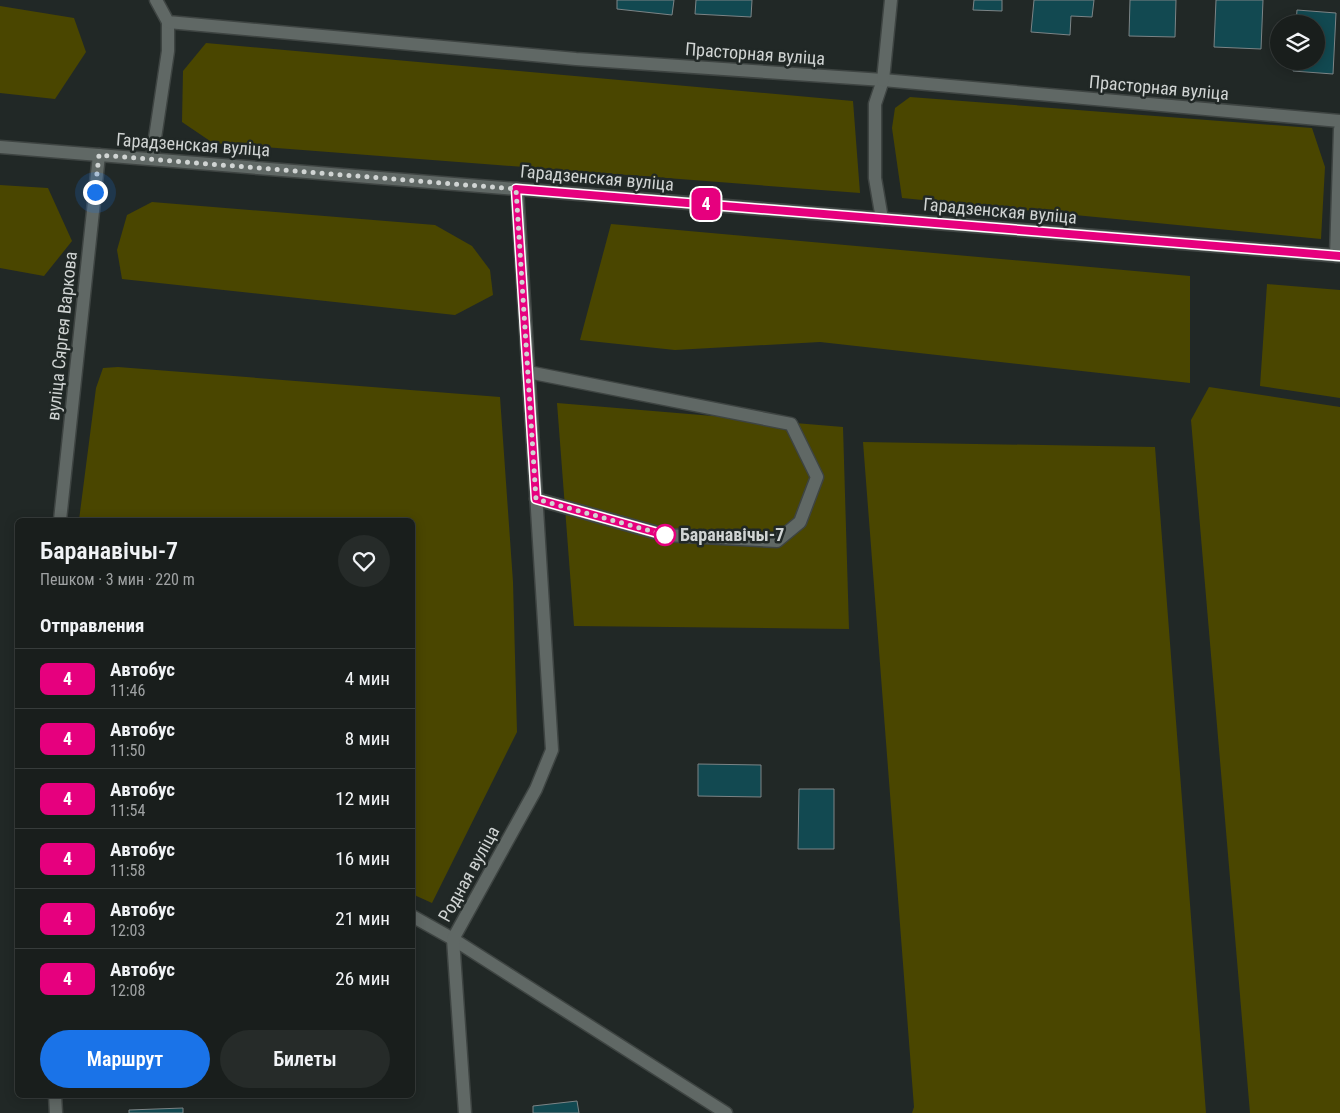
<!DOCTYPE html>
<html lang="ru">
<head>
<meta charset="utf-8">
<style>
  :root { --surface:#191e1c; --page:#262b29; --text:#f1f3f6; --muted:#9fa2a3; --line:#373c3b; --accent:#1a73e8 }
  body { margin:0; font-family:"Roboto Condensed",sans-serif; background:var(--page); color:var(--text); height:100vh; display:flex; flex-direction:column; font-size:19px; white-space:nowrap }
  * { box-sizing:border-box; margin:0 }
  p { font-size:16px; color:var(--muted) }
  .icon { flex:none; width:28px; height:28px; fill:none; stroke:currentColor; stroke-width:2; stroke-linecap:round; stroke-linejoin:round }
  .map { position:relative; flex:1; overflow:hidden }
  .panel { position:absolute; left:15px; top:518px; width:400px; height:580px; display:flex; flex-direction:column; background:var(--surface); border-radius:8px; box-shadow:0 2px 12px #0003,0 0 0 1px var(--line) }
  .panel>* { flex:none }
  .badge { padding:0 10px; border-radius:8px; font-size:18px; line-height:32px }
  .tools { position:absolute; left:1270px; top:15px; display:grid; gap:10px }
  .tools a { display:grid; place-items:center; width:55px; height:55px; border-radius:50%; background:var(--surface); box-shadow:0 2px 12px #0003,0 0 0 1px var(--line); font-size:25px }
  .you { position:absolute; width:25px; height:25px; margin:-12px; border:4px solid #fff; border-radius:50%; background:#1a73e8; box-shadow:0 0 0 8px #1a73e833 }
  .map>.badge { position:absolute; translate:-50% -50%; box-shadow:0 0 0 2px #fff }
  h2 { padding:0 25px; font-size:19px; line-height:45px }
  .round { display:grid; place-items:center; flex:none; width:52px; height:52px; border-radius:26px; background:var(--page) }
  .head { display:flex; align-items:center; justify-content:space-between; height:85px; padding:0 25px }
  h1 { font-size:24px; font-weight:600; line-height:38px }
  .action { display:flex; gap:10px; margin-top:auto; padding:10px 25px }
  .action a { flex:1; height:58px; border-radius:30px; background:var(--accent); color:#fff; font-size:20px; font-weight:600; line-height:58px; text-align:center }
  .action a+a { background:var(--page); color:var(--text) }
  ul { padding:0; list-style:none }
  li { display:flex; align-items:center; gap:15px; height:60px; padding:0 25px; border-top:1px solid var(--line) }
  li div { flex:1 }
  li b { display:block; font-size:19px }
  li em { font-style:normal }
  li .badge { min-width:55px; font-weight:700; text-align:center }
  .map>svg:first-child { display:block }
</style>
</head>
<body>
<div class="map">
<svg width="1340" height="1113" viewBox="0 0 1340 1113">
  <rect width="100%" height="100%" fill="#212826"/>
  <g fill="#4a4600">
    <path d="M0,6L74,18L86,52L55,99L0,93Z"/>
    <path d="M206,43L853,101L860,193L213,143L182,122L183,71Z"/>
    <path d="M910,97L1312,128L1325,167L1321,239L902,198L892,128L895,108Z"/>
    <path d="M0,185L48,188L72,241L44,276L0,268Z"/>
    <path d="M152,202L435,225L472,246L490,270L493,295L455,315L122,279L117,250L127,215Z"/>
    <path d="M611,224L1190,276V383L820,342L675,350L580,340Z"/>
    <path d="M1267,284L1340,290V398L1260,386Z"/>
    <path d="M118,367L500,397L513,582L517,732L432,903L412,894V520H79L96,388L103,368Z"/>
    <path d="M1209,387L1340,407V1113H1250L1191,420Z"/>
    <path d="M557,403L843,427L849,629L574,626Z"/>
    <path d="M863,442L1155,447L1206,1113H912L914,1107Z"/>
  </g>
  <g fill="#124951" stroke="#7c8486">
    <path d="M617,0H674L672,15L617,9Z"/>
    <path d="M696,0H752L751,17L695,14Z"/>
    <path d="M974,0H1002V11L973,10Z"/>
    <path d="M1034,0H1094L1092,17L1071,16L1070,35L1031,32Z"/>
    <path d="M1130,0H1176L1175,37L1129,36Z"/>
    <path d="M1216,0H1263L1261,49L1214,47Z"/>
    <path d="M1297,10L1336,13L1333,74L1293,71L1294,61H1316V24H1296Z"/>
    <path d="M698,764L761,765V797L698,796Z"/>
    <path d="M799,789H834V849H798Z"/>
    <path d="M577,1101L579,1113H533V1106Z"/>
    <path d="M183,1108V1113H129V1110Z"/>
  </g>
  <g fill="none" stroke-linecap="round" stroke-linejoin="round">
    <defs>
      <g id="lane">
        <path d="M152,158L168,51V22"/>
        <path d="M882,219L875,178V104L883,80"/>
        <path d="M1336,256L1340,129"/>
        <path d="M528,372L791,424L817,477L800,522L777,541L665,535L536,499"/>
      </g>
      <g id="street">
        <path d="M156,0L168,22L576,59L883,80L1340,121"/>
        <path d="M883,80L891,0"/>
        <path d="M60,520L99,155"/>
        <path d="M412,916L453,939L726,1113"/>
        <path d="M55,1095L56,1113"/>
        <path d="M465,1113L453,939L536,789L552,750L517,189"/>
      </g>
      <path id="secondary" d="M0,147L1340,256"/>
    </defs>
    <use href="#lane" stroke="#3e4442" stroke-width="15"/>
    <use href="#street" stroke="#3e4442" stroke-width="15"/>
    <use href="#secondary" stroke="#3e4442" stroke-width="15"/>
    <use href="#lane" stroke="#606865" stroke-width="12"/>
    <use href="#street" stroke="#606865" stroke-width="12"/>
    <use href="#secondary" stroke="#606865" stroke-width="12"/>
  </g>
  <g fill="none" stroke-linecap="round" stroke-linejoin="round">
    <defs>
      <path id="line" d="M665,535L536,499L516,189L1340,256"/>
    </defs>
    <use href="#line" stroke="#fff" stroke-width="11"/>
    <use href="#line" stroke="#e6007e" stroke-width="8"/>
    <path stroke="#d0d4d3" stroke-width="5" stroke-dasharray="0 9" d="M95,192L99,155L516,189L536,499L665,535"/>
  </g>
  <circle fill="#fff" stroke="#e6007e" stroke-width="2.5" cx="665" cy="535" r="10"/>
  <g text-anchor="middle" stroke-width="5" stroke-linejoin="round" paint-order="stroke">
    <g font-size="18" fill="#d0d4d3" stroke="#212826">
      <text transform="translate(755 54) rotate(4)" y="6">Прасторная вуліца</text>
      <text transform="translate(1159 88) rotate(5)" y="6">Прасторная вуліца</text>
      <text transform="translate(193 145) rotate(4)" y="6">Гарадзенская вуліца</text>
      <text transform="translate(597 178) rotate(5)" y="6">Гарадзенская вуліца</text>
      <text transform="translate(1000 211) rotate(5)" y="6">Гарадзенская вуліца</text>
      <text transform="translate(62 336) rotate(-84)" y="6">вуліца Сяргея Варкова</text>
      <text transform="translate(469 874) rotate(-61)" y="6">Родная вуліца</text>
    </g>
    <g font-size="18" font-weight="bold" fill="#d0d4d3" stroke="#212826" text-anchor="start">
      <text x="680" y="541">Баранавічы-7</text>
    </g>
  </g>
</svg>
<div class="tools">
<a><svg class="icon" aria-label="layers" viewBox="0 0 24 24"><path d="M12 4l9 5-9 5-9-5zM3 14l9 5 9-5"/></svg></a>
</div>
<div class="you" style="left:95px;top:192px"></div>
<b class="badge" style="left:706px;top:204px;background:#e6007e;color:#fff">4</b>
<section class="panel">
<div class="head"><div><h1>Баранавічы-7</h1><p>Пешком · 3 мин · 220 m</p></div><a class="round"><svg class="icon" aria-label="heart" viewBox="0 0 24 24"><path d="M12 20l-8-8c-3-5 5-10 8-4 3-6 11-1 8 4z"/></svg></a></div>
<h2>Отправления</h2>
<ul>
<li><span class="badge" style="background:#e6007e;color:#fff">4</span><div><b>Автобус</b><p>11:46</p></div><em>4 мин</em></li>
<li><span class="badge" style="background:#e6007e;color:#fff">4</span><div><b>Автобус</b><p>11:50</p></div><em>8 мин</em></li>
<li><span class="badge" style="background:#e6007e;color:#fff">4</span><div><b>Автобус</b><p>11:54</p></div><em>12 мин</em></li>
<li><span class="badge" style="background:#e6007e;color:#fff">4</span><div><b>Автобус</b><p>11:58</p></div><em>16 мин</em></li>
<li><span class="badge" style="background:#e6007e;color:#fff">4</span><div><b>Автобус</b><p>12:03</p></div><em>21 мин</em></li>
<li><span class="badge" style="background:#e6007e;color:#fff">4</span><div><b>Автобус</b><p>12:08</p></div><em>26 мин</em></li>
</ul>
<div class="action"><a>Маршрут</a><a>Билеты</a></div>
</section>
</div>
</body>
</html>
